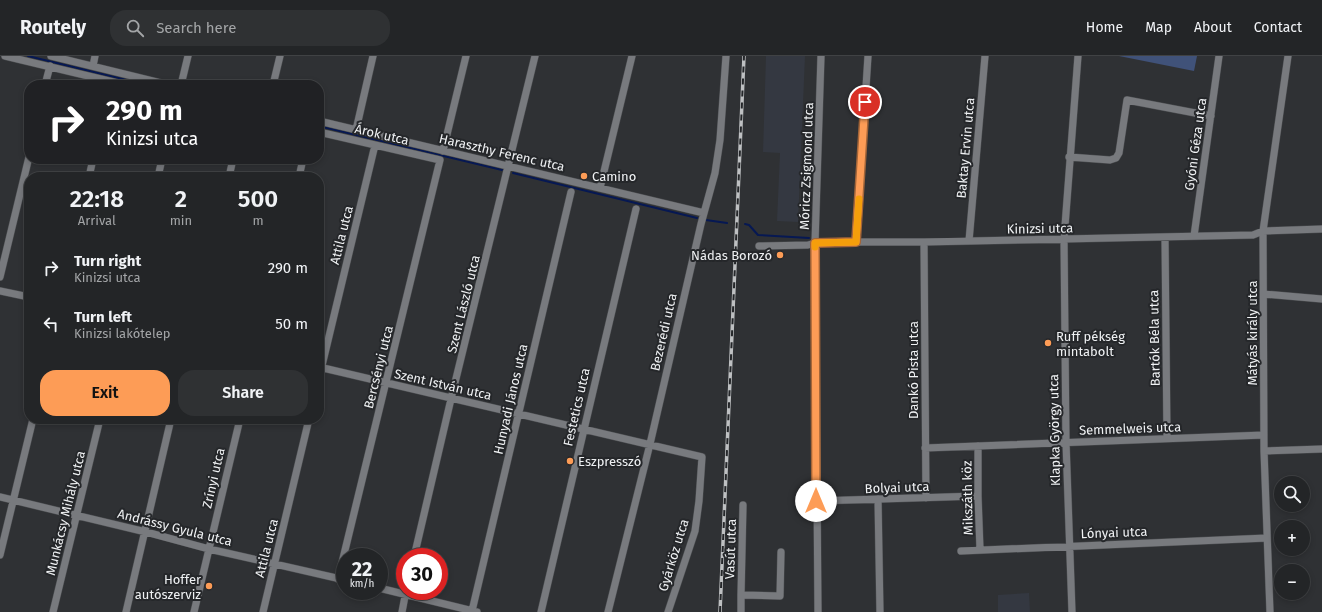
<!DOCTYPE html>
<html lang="en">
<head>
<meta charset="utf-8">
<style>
	body { margin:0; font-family:"Fira Sans",sans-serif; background:#2f3133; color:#f1f3f6; height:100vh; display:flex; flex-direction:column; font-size:15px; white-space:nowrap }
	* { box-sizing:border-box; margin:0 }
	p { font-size:13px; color:#a3a5a7 }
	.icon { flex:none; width:22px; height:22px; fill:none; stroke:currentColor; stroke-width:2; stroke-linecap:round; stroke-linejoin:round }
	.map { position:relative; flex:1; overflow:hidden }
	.drawer { position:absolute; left:24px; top:116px; width:300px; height:252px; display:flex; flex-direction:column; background:#232527; border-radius:16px; box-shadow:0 2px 6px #0003,0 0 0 1px #404244 }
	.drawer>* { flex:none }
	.banner { position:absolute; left:24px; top:24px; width:300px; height:84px; border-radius:16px; box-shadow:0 2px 6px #0003,0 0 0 1px #404244; background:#202124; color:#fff; overflow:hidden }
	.fabs { position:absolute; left:1274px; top:420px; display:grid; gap:8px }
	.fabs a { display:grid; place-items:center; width:36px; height:36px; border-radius:50%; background:#232527; box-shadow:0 2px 6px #0003,0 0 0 1px #404244; font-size:20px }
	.speed { position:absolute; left:336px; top:492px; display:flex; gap:8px; font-size:20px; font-weight:700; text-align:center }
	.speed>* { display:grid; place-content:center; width:52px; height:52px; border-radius:50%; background:#232527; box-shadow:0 2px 6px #0003,0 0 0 1px #404244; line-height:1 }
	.speed small { font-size:10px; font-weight:400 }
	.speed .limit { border:6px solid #d22; background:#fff; color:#111 }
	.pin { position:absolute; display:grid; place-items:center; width:34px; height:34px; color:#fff; margin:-17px; border:2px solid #fff; border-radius:50%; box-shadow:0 1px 4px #0007 }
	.me { position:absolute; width:44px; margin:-22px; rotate:0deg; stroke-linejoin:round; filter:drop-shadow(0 0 3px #0008) }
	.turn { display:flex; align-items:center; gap:14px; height:84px; padding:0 16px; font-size:18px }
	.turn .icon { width:52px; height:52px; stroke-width:2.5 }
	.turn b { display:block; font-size:28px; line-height:34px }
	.eta { display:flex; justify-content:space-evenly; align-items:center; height:68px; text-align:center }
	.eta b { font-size:24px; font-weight:600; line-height:28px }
	.cta { display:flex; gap:8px; margin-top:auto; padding:8px 16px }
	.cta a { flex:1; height:46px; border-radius:16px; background:#fd9c56; color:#111; font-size:16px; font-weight:600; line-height:46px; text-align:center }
	.cta a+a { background:#2f3133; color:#f1f3f6 }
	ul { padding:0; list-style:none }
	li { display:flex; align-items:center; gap:12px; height:56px; padding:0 16px }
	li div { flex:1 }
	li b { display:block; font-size:15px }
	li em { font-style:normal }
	header { display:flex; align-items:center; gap:24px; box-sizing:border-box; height:56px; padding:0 20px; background:#232527; border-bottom:1px solid #404244 }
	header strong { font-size:19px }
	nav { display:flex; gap:22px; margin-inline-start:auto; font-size:14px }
	.search { width:280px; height:36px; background:#2f3133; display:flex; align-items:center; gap:10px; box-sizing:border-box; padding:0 14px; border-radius:16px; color:#a3a5a7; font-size:15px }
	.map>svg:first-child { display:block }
	.built { fill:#343841 }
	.green { fill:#405279 }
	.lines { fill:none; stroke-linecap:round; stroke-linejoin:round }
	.stream { stroke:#061853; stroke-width:2 }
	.minor-casing { stroke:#4b4d50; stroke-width:8 }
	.minor { stroke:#787a7e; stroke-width:7 }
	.rail-casing { stroke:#bec0c2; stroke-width:3.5 }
	.rail { stroke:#25272a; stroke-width:2; stroke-dasharray:6; stroke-linecap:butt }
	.route-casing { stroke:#a46538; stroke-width:10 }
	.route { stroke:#fd9c56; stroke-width:7 }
	.slow { stroke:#f59e0b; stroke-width:7 }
	.poi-dot { fill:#fd9c56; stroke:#25272a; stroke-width:1.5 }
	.labels { text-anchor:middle; stroke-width:4; stroke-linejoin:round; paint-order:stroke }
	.street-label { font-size:13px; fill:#eff1f3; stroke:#25272a }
	.poi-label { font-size:13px; fill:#eff1f3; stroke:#25272a; text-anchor:start }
</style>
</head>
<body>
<header>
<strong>Routely</strong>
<div class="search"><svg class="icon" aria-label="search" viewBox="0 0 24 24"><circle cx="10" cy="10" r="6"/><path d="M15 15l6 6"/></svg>Search here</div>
<nav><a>Home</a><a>Map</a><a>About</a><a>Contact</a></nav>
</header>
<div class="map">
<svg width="1322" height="556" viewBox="0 0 1322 556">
	<rect width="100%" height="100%" fill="#2f3134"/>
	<!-- built -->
	<path class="built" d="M 766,0 L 805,0 L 798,166 L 777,165 L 780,97 L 763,96 Z
		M 1029,537 L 1030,556 L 998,556 L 998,539 Z"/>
	<!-- green -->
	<path class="green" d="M 1119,0 L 1197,0 L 1194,15 Z"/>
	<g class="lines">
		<!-- stream -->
		<path class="stream" d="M 28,0 L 147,29
			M 319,70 L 502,114
			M 513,117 L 697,162
			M 706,164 L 727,167
			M 745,168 L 749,169 L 758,179 L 809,182"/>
		<!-- minor casing -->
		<g class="minor-casing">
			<path id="minor" d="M 5,0 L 126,29
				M 51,0 L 169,29
				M 93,10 L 95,0
				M 45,29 L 50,10
				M 181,29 L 188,0
				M 273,29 L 280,0
				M 319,65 L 704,157
				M 356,74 L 373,0
				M 319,76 L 440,104 L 338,523
				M 443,95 L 466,0
				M 1069,101 L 1110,104 L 1116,102 L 1119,97 L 1127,44 L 1211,60
				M 89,121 L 93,103
				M 158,121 L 162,103
				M 229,121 L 233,103
				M 299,121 L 303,103
				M 600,132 L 632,0
				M 1194,180 L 1219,0
				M 1165,181 L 1167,382
				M 969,185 L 985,0
				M 856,186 L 868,0
				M 924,186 L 926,442
				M 759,190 L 808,189 L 815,187 L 856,186 L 924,186 L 1253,179 L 1263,175 L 1322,173
				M 0,221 L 29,101
				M 0,235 L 29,241
				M 1264,238 L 1322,243
				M 319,311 L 702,401 L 699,445 L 695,475 L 668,556
				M 319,322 L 375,89
				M 978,390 L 978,440 L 980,493
				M 925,392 L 1264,379
				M 1264,395 L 1322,393
				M 0,441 L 146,476 L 209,493 L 345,524
				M 878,443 L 880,556
				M 816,445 L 978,440
				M 961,495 L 1267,482
				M 0,499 L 33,363
				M 414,501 L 451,343 L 535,0
				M 379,532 L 477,556
				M 741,539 L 780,540 L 781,496
				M 472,555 L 571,136
				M 53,556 L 100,363
				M 126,556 L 171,363
				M 194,556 L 240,363
				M 263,556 L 309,363
				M 402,556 L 406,535
				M 541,556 L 636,153
				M 608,556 L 650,388 L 701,168 L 715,117 L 720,84 L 726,0
				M 741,556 L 741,539 L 743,449
				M 818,556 L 815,187 L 821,0
				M 1072,556 L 1066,386 L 1064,183 L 1078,0
				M 1270,556 L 1264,395 L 1263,175 L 1288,0"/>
		</g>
		<!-- minor -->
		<use href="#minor" class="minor"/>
		<!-- rail casing -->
		<g class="rail-casing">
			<path id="rail" d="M 720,556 L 744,0"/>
		</g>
		<!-- rail -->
		<use href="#rail" class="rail"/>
	</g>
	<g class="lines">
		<!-- route casing -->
		<g class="route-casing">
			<path id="route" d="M 816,445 L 815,187 L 856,186 L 865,46"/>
		</g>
		<!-- route -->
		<use href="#route" class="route"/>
		<!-- slow -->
		<path class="slow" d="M 815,191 L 815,187 L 856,186 L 859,143"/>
	</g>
	<!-- markers -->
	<g class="poi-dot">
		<circle cx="584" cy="120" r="4"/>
		<circle cx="780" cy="199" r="4"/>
		<circle cx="1048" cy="287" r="4"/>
		<circle cx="570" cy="405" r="4"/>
		<circle cx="209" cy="530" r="4"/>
	</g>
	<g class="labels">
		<!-- street labels -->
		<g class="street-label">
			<text transform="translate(382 78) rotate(13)" y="5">Árok utca</text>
			<text transform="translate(1195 88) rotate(-82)" y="5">Gyóni Géza utca</text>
			<text transform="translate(965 92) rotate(-85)" y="5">Baktay Ervin utca</text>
			<text transform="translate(502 96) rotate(13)" y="5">Haraszthy Ferenc utca</text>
			<text transform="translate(806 110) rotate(-88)" y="5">Móricz Zsigmond utca</text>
			<text transform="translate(1040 172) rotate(-1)" y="5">Kinizsi utca</text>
			<text transform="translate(341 179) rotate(-76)" y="5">Attila utca</text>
			<text transform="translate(463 248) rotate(-76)" y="5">Szent László utca</text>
			<text transform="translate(663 276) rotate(-77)" y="5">Bezerédi utca</text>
			<text transform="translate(1252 277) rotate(-90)" y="5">Mátyás király utca</text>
			<text transform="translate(1154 282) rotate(-91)" y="5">Bartók Béla utca</text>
			<text transform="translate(378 311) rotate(-76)" y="5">Bercsényi utca</text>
			<text transform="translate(913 314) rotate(-90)" y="5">Dankó Pista utca</text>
			<text transform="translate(443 328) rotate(13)" y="5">Szent István utca</text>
			<text transform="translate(510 343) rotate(-77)" y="5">Hunyadi János utca</text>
			<text transform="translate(576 351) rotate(-77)" y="5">Festetics utca</text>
			<text transform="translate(1130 372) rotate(-2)" y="5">Semmelweis utca</text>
			<text transform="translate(1054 374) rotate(-91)" y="5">Klapka György utca</text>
			<text transform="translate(213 422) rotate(-77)" y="5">Zrínyi utca</text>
			<text transform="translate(897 431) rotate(-2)" y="5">Bolyai utca</text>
			<text transform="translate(967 442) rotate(-91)" y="5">Mikszáth köz</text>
			<text transform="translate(65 457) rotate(-76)" y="5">Munkácsy Mihály utca</text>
			<text transform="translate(175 471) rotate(14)" y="5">Andrássy Gyula utca</text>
			<text transform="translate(1114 476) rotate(-2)" y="5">Lónyai utca</text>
			<text transform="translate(266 492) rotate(-76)" y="5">Attila utca</text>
			<text transform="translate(730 493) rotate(-88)" y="5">Vasút utca</text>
			<text transform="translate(673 499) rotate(-73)" y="5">Gyárköz utca</text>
		</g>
		<!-- poi labels -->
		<g class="poi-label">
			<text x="592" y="125">Camino</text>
			<text x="772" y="204" text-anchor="end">Nádas Borozó</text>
			<text x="1056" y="285">Ruff pékség<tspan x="1056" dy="15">mintabolt</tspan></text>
			<text x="578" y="410">Eszpresszó</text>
			<text x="201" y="528" text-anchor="end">Hoffer<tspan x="201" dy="15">autószerviz</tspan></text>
		</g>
	</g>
</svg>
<div class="fabs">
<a><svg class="icon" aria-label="search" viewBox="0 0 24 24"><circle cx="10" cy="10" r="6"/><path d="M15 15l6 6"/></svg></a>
<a>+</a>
<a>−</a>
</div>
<div class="speed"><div>22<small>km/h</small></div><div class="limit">30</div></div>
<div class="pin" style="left:865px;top:46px;background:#d93025"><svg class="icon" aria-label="arrive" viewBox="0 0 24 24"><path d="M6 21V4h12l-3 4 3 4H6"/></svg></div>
<svg class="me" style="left:816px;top:445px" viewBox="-20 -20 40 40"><circle r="19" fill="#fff"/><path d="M0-13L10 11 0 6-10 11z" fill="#fd9c56"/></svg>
<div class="banner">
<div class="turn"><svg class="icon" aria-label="right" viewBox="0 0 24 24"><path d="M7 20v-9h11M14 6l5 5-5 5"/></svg><div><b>290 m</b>Kinizsi utca</div></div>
</div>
<section class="drawer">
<div class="eta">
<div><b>22:18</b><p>Arrival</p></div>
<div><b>2</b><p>min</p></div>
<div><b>500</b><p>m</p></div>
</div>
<ul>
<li><svg class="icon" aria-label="right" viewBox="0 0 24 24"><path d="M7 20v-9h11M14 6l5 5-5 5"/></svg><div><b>Turn right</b><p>Kinizsi utca</p></div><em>290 m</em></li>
<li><svg class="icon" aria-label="left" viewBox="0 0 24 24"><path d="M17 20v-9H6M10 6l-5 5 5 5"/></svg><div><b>Turn left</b><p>Kinizsi lakótelep</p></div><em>50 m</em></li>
</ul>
<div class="cta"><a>Exit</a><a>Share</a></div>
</section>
</div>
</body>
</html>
